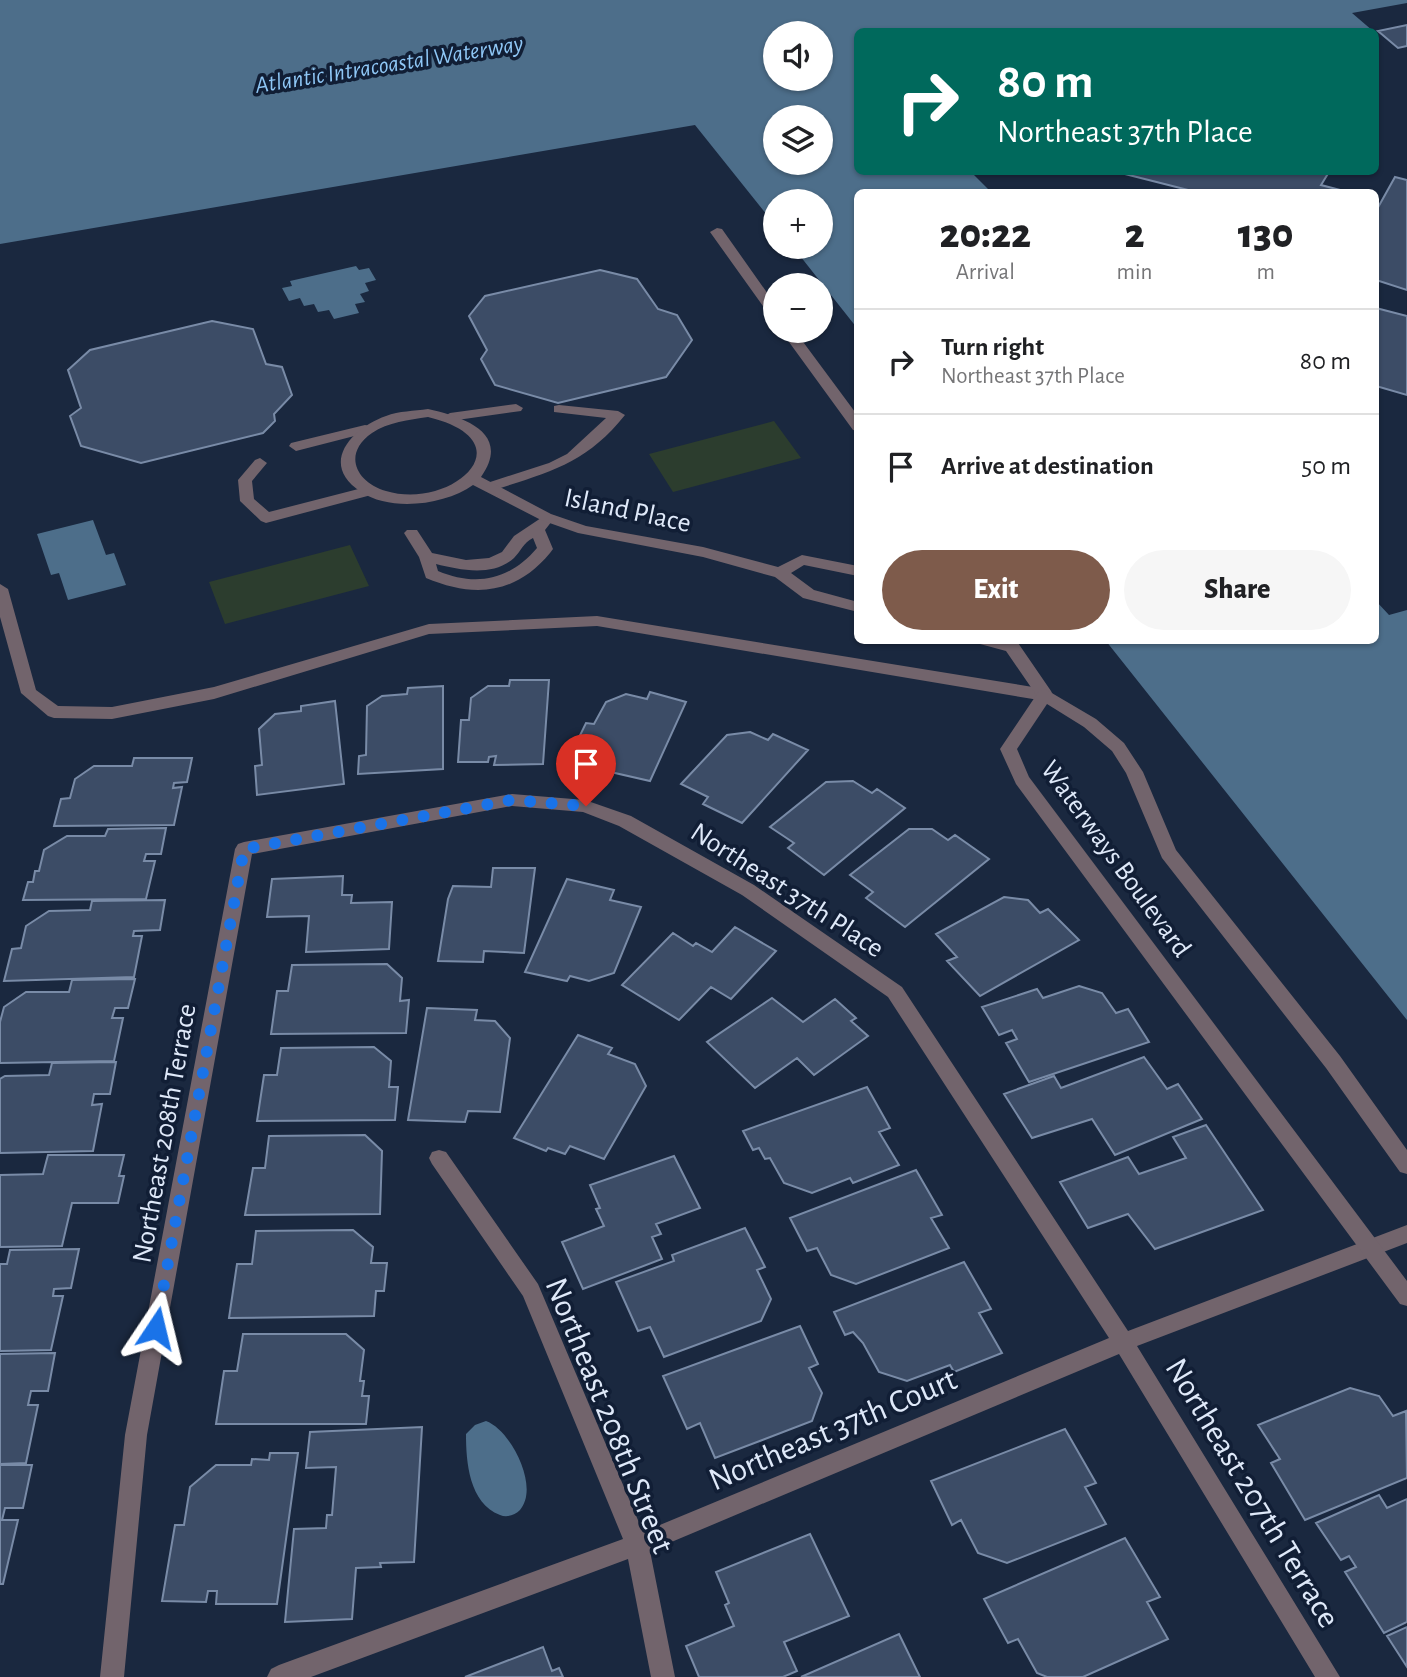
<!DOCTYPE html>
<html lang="en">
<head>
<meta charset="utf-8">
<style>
	body { margin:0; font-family:"Alegreya Sans",sans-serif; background:#f6f6f6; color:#202124; height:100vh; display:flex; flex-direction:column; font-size:26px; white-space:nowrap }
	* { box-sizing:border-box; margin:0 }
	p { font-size:23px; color:#757577 }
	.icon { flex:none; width:38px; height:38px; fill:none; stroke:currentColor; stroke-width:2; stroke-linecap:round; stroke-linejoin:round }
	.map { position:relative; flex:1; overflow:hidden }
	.details { position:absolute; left:854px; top:189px; width:525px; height:455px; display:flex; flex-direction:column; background:#fff; border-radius:10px; box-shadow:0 2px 5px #0004 }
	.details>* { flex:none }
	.hud { position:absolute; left:854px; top:28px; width:525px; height:147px; border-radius:10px; box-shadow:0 2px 5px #0004; background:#00695c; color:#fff; overflow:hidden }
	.buttons { position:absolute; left:763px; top:21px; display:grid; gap:14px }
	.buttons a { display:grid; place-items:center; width:70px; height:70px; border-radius:50%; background:#fff; box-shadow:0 2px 5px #0004; font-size:35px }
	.pin { position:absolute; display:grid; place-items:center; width:60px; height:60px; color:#fff; margin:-72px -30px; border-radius:50% 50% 50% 0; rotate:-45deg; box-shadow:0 0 7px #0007 }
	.pin .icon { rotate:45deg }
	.me { position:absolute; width:77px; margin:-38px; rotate:10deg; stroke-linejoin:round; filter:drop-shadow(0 0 5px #0008) }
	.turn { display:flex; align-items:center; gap:24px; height:147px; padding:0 28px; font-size:32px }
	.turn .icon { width:91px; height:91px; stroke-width:2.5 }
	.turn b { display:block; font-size:49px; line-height:60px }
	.eta { display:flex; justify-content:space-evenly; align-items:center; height:119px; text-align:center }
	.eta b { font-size:42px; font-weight:800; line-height:49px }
	.action { display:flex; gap:14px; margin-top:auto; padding:14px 28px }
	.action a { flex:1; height:80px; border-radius:42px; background:#7e5b4b; color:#fff; font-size:28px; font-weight:800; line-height:80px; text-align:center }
	.action a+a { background:#f6f6f6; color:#202124 }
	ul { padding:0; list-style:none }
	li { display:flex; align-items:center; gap:21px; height:105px; padding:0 28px; border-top:2px solid #e0e0e0 }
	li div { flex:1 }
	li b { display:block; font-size:26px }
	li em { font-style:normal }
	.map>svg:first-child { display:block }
	.green { fill:#2c3d2e }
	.water { fill:#4d6e8a; fill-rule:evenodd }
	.building { fill:#3c4c66; stroke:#798ba7; stroke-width:2 }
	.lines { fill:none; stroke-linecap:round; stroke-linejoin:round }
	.service { fill:#72646c; fill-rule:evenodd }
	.minor { fill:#72646c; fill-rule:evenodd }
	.tertiary { fill:#72646c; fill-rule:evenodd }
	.route { stroke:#1a73e8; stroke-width:12; stroke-dasharray:0 21.6 }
	.labels { text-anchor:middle; stroke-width:7; stroke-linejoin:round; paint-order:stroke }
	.far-water-label { font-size:24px; font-style:italic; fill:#8fc7f6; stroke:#111e35 }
	.street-label { font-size:28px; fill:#dfe9f9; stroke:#111e35 }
	.near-street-label { font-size:33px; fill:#dfe9f9; stroke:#111e35 }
</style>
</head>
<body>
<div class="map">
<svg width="1407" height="1677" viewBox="0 0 1407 1677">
	<rect width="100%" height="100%" fill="#1a283f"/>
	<!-- green -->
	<path class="green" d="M 774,421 L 801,458 L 673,492 L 649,454 Z
		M 350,545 L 369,586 L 225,624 L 209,582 Z"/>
	<!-- water -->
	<path class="water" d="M 0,0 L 1407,0 L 1407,3 L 1352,13 L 1373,31 L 858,32 L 858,172 L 971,172 L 991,192 L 858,192 L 857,328 L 793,247 L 821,247 L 821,201 L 775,201 L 775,225 L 695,125 L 0,244 ZM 821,33 L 821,79 L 775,79 L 775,33 ZM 821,117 L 821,163 L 775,163 L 775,117 Z
		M 356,266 L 359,270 L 369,268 L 376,280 L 365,283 L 369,291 L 360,294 L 365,302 L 355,304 L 359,313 L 334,319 L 329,310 L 318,312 L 314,304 L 304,306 L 300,298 L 289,301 L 282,288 L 292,286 L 290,281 Z
		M 93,520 L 106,555 L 114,553 L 126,585 L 68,600 L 59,573 L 51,575 L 37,534 Z
		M 1376,601 L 1389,615 L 1407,610 L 1407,1020 L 1106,641 L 1376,640 Z
		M 486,1421 C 511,1430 540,1487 520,1510 C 515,1515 507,1518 500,1515 C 469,1503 466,1462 466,1434 L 475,1425 Z"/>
	<!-- building -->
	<path class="building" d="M 1407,25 L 1407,46 L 1398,48 L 1378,31 Z
		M 1117,172 L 1329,172 L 1321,185 L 1344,191 L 1196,192 Z
		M 1395,177 L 1407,180 L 1407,290 L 1376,280 L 1376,211 Z
		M 600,270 L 637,279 L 658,309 L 677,315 L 692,340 L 666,377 L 558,403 L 495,385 L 481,359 L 487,350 L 469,316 L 485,296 Z
		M 1376,308 L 1407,316 L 1407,395 L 1376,386 Z
		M 212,321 L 253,329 L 266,364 L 282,367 L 292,395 L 274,414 L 275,421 L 263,433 L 141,463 L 81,446 L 70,416 L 81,408 L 68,370 L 90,350 Z
		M 510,680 L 549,680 L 543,764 L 494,765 L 496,756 L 489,757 L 488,762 L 458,762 L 461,720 L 469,720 L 471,698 L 488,686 L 509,686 Z
		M 443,686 L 443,769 L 358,774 L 359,756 L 366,755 L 367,706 L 382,696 L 407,694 L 408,688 Z
		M 650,692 L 686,702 L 650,781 L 567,762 L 586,723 L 594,724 L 606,702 L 626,694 L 647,699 Z
		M 335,701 L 344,784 L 257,795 L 255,766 L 262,765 L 259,729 L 275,714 L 301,711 L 301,706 Z
		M 750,732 L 768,740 L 773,734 L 808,750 L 742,823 L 703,804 L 708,797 L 681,784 L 727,735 Z
		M 134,758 L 192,758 L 187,782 L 174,783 L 173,788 L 182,787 L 174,825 L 54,826 L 61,799 L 70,798 L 75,779 L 94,766 L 132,766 Z
		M 853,781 L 872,793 L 877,789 L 905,808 L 824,875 L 788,848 L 794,843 L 770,827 L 826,782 Z
		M 166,828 L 161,854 L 146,854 L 144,861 L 155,861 L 146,899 L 23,900 L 28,882 L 33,882 L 35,871 L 39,871 L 44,850 L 67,836 L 105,836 L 108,829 Z
		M 909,829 L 932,829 L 948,840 L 955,835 L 989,859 L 905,927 L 866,898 L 873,892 L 850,875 Z
		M 493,868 L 535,868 L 524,953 L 484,951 L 483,962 L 438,961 L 448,899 L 453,886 L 491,887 Z
		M 343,876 L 342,895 L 352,895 L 351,903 L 392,902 L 389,949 L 306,952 L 309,916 L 267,917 L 272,879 Z
		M 567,879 L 614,890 L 610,900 L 641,907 L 614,973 L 589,981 L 570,976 L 567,981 L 525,972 Z
		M 1004,897 L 1028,900 L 1040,913 L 1048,909 L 1079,940 L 980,996 L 947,961 L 957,957 L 936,934 Z
		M 165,900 L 160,930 L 134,931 L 133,936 L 142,936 L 134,977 L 4,981 L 12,949 L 21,948 L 26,926 L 49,911 L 90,910 L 92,901 Z
		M 735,927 L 776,951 L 731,999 L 711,987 L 679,1020 L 622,985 L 673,933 L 693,946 L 696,943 L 712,952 Z
		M 387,964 L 402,978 L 400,1001 L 409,1000 L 406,1033 L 271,1034 L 277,991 L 288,991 L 292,965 Z
		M 135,979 L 128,1008 L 115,1008 L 112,1018 L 123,1018 L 114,1061 L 0,1063 L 0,1022 L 4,1007 L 26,992 L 69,992 L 72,980 Z
		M 1079,986 L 1102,993 L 1116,1013 L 1128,1009 L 1149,1042 L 1029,1082 L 1006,1043 L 1017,1039 L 1012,1030 L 999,1035 L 982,1007 L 1037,989 L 1043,998 Z
		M 772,998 L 803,1022 L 835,999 L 856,1018 L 851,1021 L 868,1036 L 814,1075 L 797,1058 L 755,1088 L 707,1042 Z
		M 427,1008 L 477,1010 L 475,1020 L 495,1021 L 510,1038 L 500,1112 L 468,1111 L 465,1122 L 408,1120 Z
		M 578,1035 L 612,1048 L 608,1054 L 635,1064 L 646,1086 L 604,1159 L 570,1146 L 565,1154 L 548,1148 L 546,1151 L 514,1138 Z
		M 374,1047 L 391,1061 L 389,1087 L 398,1087 L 395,1120 L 257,1121 L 264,1075 L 277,1075 L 281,1048 Z
		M 1144,1057 L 1167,1089 L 1178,1084 L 1202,1119 L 1115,1155 L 1092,1119 L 1032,1138 L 1004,1094 L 1054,1076 L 1061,1088 Z
		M 116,1062 L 110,1094 L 94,1094 L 92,1105 L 102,1104 L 93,1151 L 0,1153 L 0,1079 L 5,1076 L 49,1075 L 52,1063 Z
		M 867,1087 L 890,1128 L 879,1132 L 899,1165 L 853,1183 L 850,1178 L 812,1193 L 784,1183 L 770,1158 L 765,1159 L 759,1148 L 753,1150 L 743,1131 Z
		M 1206,1125 L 1263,1210 L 1155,1249 L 1128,1214 L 1088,1228 L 1060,1182 L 1128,1157 L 1139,1174 L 1186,1158 L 1173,1137 Z
		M 365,1135 L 382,1151 L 380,1214 L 245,1215 L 253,1168 L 265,1168 L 269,1136 Z
		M 48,1155 L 124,1155 L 119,1176 L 124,1176 L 118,1203 L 72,1203 L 62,1246 L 0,1247 L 0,1175 L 43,1174 Z
		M 674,1156 L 700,1208 L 656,1224 L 661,1234 L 652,1237 L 662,1259 L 583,1289 L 562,1242 L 604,1226 L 596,1209 L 600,1208 L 590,1185 Z
		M 916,1170 L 942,1215 L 931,1218 L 949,1248 L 856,1284 L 831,1275 L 817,1248 L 807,1251 L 790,1218 Z
		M 745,1228 L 765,1267 L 757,1270 L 771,1299 L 761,1321 L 664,1357 L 650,1327 L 638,1331 L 616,1282 L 674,1261 L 672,1255 Z
		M 353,1230 L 373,1247 L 371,1263 L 387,1263 L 384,1291 L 376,1291 L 374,1316 L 229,1318 L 237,1264 L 252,1264 L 256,1231 Z
		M 79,1249 L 71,1288 L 54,1289 L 53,1296 L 63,1296 L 51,1350 L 0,1351 L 0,1264 L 7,1264 L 10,1250 Z
		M 964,1262 L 991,1309 L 979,1313 L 1002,1353 L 954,1372 L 950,1365 L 907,1381 L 879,1372 L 863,1343 L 853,1332 L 845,1335 L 834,1312 Z
		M 800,1326 L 818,1364 L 809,1368 L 822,1393 L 812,1421 L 715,1458 L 700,1423 L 687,1429 L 663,1376 Z
		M 243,1334 L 346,1334 L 364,1350 L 360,1381 L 364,1381 L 362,1396 L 369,1396 L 366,1424 L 216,1424 L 224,1371 L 237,1371 Z
		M 55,1353 L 48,1391 L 31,1391 L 28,1405 L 38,1405 L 26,1463 L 0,1464 L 0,1354 Z
		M 1350,1388 L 1379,1396 L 1393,1416 L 1406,1411 L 1407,1478 L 1305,1520 L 1271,1463 L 1280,1459 L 1258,1425 Z
		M 422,1427 L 414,1562 L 380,1563 L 381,1567 L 356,1568 L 352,1619 L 285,1622 L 294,1529 L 326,1528 L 327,1515 L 332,1515 L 336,1467 L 306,1468 L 310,1432 Z
		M 1065,1429 L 1096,1483 L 1085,1487 L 1106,1524 L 1007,1563 L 978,1553 L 961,1520 L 952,1525 L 931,1481 Z
		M 270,1453 L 298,1453 L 277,1604 L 216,1604 L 217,1591 L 208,1591 L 206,1602 L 162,1601 L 175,1525 L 184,1525 L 190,1487 L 216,1465 L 251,1465 L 252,1459 L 269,1460 Z
		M 0,1465 L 32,1465 L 23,1508 L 5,1508 L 2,1520 L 18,1520 L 3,1584 L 0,1584 Z
		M 1379,1495 L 1387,1508 L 1407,1499 L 1407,1622 L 1384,1633 L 1345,1572 L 1356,1567 L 1349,1556 L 1341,1560 L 1316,1523 Z
		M 810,1534 L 849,1616 L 784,1642 L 797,1671 L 783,1677 L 699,1677 L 686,1646 L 734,1626 L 725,1605 L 729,1603 L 716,1572 Z
		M 1125,1538 L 1160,1597 L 1147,1602 L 1168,1639 L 1083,1677 L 1047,1677 L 1037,1673 L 1018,1639 L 1008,1643 L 984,1599 Z
		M 1407,1627 L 1407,1667 L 1387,1636 Z
		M 899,1634 L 920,1677 L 801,1677 Z
		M 543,1647 L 552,1671 L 559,1668 L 563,1677 L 465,1677 Z"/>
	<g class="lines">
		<!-- service -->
		<path class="service" d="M 516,404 L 523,408 L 521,411 L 450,421 L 443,417 L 450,413 Z
			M 559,405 L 618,411 L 625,415 C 587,463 550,472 494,490 L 484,490 L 482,487 L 484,484 L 549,463 L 567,454 L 606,418 L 554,412 L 554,406 Z
			M 365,425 L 370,426 L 372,429 L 370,432 L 296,451 L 289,446 L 291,443 Z
			M 260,458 L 267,463 L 252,481 L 254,499 L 269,512 L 370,486 L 377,491 L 375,494 L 266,523 L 261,521 L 240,501 L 238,480 L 255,460 Z
			M 544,516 L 552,521 L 545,530 L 553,549 L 550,553 C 515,595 474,598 426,578 L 419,557 L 404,533 L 407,530 L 417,530 L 432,553 L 466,560 L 489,558 L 502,552 L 514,536 ZM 533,538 L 537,548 C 510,580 476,587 438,571 L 436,564 C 460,570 493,577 514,558 C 521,551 523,543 533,538 Z
			M 0,584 L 8,589 L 36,690 L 58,706 L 112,707 L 214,687 L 429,624 L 597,616 L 1045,689 L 1053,695 L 1045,701 L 597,626 L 429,634 L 214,699 L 112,719 L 54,718 L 48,716 L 21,693 L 0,617 Z"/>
		<!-- minor -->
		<path class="minor" d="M 717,228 L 722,229 L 775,304 L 775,317 L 770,316 L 710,232 Z
			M 781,331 L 795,331 L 858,416 L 858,431 L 853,430 Z
			M 428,409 C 464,417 512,433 481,477 L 551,514 L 586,526 L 703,547 L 778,567 L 802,555 L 858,566 L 858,576 L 804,565 L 791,573 L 814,590 L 858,602 L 858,612 L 803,598 L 775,577 L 703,557 L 578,533 L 541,520 L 473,485 C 445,505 391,512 361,492 C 318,464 352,428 386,416 C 399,411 414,411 428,409 ZM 428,417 C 530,442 450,511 386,491 C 356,482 342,454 372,433 C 388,422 409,420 428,417 Z
			M 978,640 L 1016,640 L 1051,691 L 1053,695 L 1051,699 L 1039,699 L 1006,651 L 980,644 Z
			M 512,794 L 585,800 L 631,816 L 754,885 L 902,987 L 1128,1331 L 1407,1225 L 1407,1243 L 1137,1346 L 1340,1677 L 1315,1677 L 1119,1354 L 650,1551 L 675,1677 L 651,1677 L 628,1559 L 311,1677 L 267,1677 L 271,1669 L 279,1665 L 623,1539 L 523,1296 L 432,1164 L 429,1158 L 432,1152 L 439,1150 L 446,1152 L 538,1284 L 643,1532 L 1109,1338 L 888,997 L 742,895 L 619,826 L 583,812 L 512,806 L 252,854 L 147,1435 L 124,1677 L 100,1677 L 125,1435 L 235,849 L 238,844 L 244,842 Z"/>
		<!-- tertiary -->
		<path class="tertiary" d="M 1045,689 L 1096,719 L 1124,743 L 1143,772 L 1176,850 L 1340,1056 L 1407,1150 L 1407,1174 L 1400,1172 L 1326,1068 L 1162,858 L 1126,773 L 1112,751 L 1084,727 L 1047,704 L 1017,749 L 1029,777 L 1407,1281 L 1407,1306 L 1400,1304 L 1016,784 L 1000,749 L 1039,691 Z"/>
	</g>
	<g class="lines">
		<!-- route -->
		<path class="route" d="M 156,1328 L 244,849 L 512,800 L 586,806"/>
	</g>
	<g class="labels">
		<!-- far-water labels -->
		<g class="far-water-label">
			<text transform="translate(389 64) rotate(-9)" y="8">Atlantic Intracoastal Waterway</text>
		</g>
		<!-- street labels -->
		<g class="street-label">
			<text transform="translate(628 509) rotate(12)" y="10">Island Place</text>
			<text transform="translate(1117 858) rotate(54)" y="10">Waterways Boulevard</text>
			<text transform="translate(788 889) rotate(33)" y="10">Northeast 37th Place</text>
			<text transform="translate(163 1133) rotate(-80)" y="10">Northeast 208th Terrace</text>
		</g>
		<!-- near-street labels -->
		<g class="near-street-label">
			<text transform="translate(611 1415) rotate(68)" y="12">Northeast 208th Street</text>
			<text transform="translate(832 1428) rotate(-23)" y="12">Northeast 37th Court</text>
			<text transform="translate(1254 1492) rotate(59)" y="12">Northeast 207th Terrace</text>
		</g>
	</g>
</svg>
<div class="buttons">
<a><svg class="icon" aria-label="sound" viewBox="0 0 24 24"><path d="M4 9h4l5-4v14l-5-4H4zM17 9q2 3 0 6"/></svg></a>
<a><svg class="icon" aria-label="layers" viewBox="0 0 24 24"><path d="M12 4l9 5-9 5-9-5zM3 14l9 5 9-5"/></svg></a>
<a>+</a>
<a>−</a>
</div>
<div class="pin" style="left:586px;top:806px;background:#d93025"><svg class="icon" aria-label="arrive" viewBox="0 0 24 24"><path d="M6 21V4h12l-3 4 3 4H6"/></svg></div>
<svg class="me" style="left:156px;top:1328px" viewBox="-20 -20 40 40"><path d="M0-17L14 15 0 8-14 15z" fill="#1a73e8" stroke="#fff" stroke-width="4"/></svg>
<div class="hud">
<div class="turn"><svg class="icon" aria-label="right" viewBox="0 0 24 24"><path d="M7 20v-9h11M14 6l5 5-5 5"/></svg><div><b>80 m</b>Northeast 37th Place</div></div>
</div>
<section class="details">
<div class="eta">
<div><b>20:22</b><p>Arrival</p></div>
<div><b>2</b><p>min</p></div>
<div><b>130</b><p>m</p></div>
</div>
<ul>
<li><svg class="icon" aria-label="right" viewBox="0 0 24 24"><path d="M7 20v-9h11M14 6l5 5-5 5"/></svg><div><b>Turn right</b><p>Northeast 37th Place</p></div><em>80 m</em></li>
<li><svg class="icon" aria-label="arrive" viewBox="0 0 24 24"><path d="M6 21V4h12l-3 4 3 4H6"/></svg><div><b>Arrive at destination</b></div><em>50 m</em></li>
</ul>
<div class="action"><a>Exit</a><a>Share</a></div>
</section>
</div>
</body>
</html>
